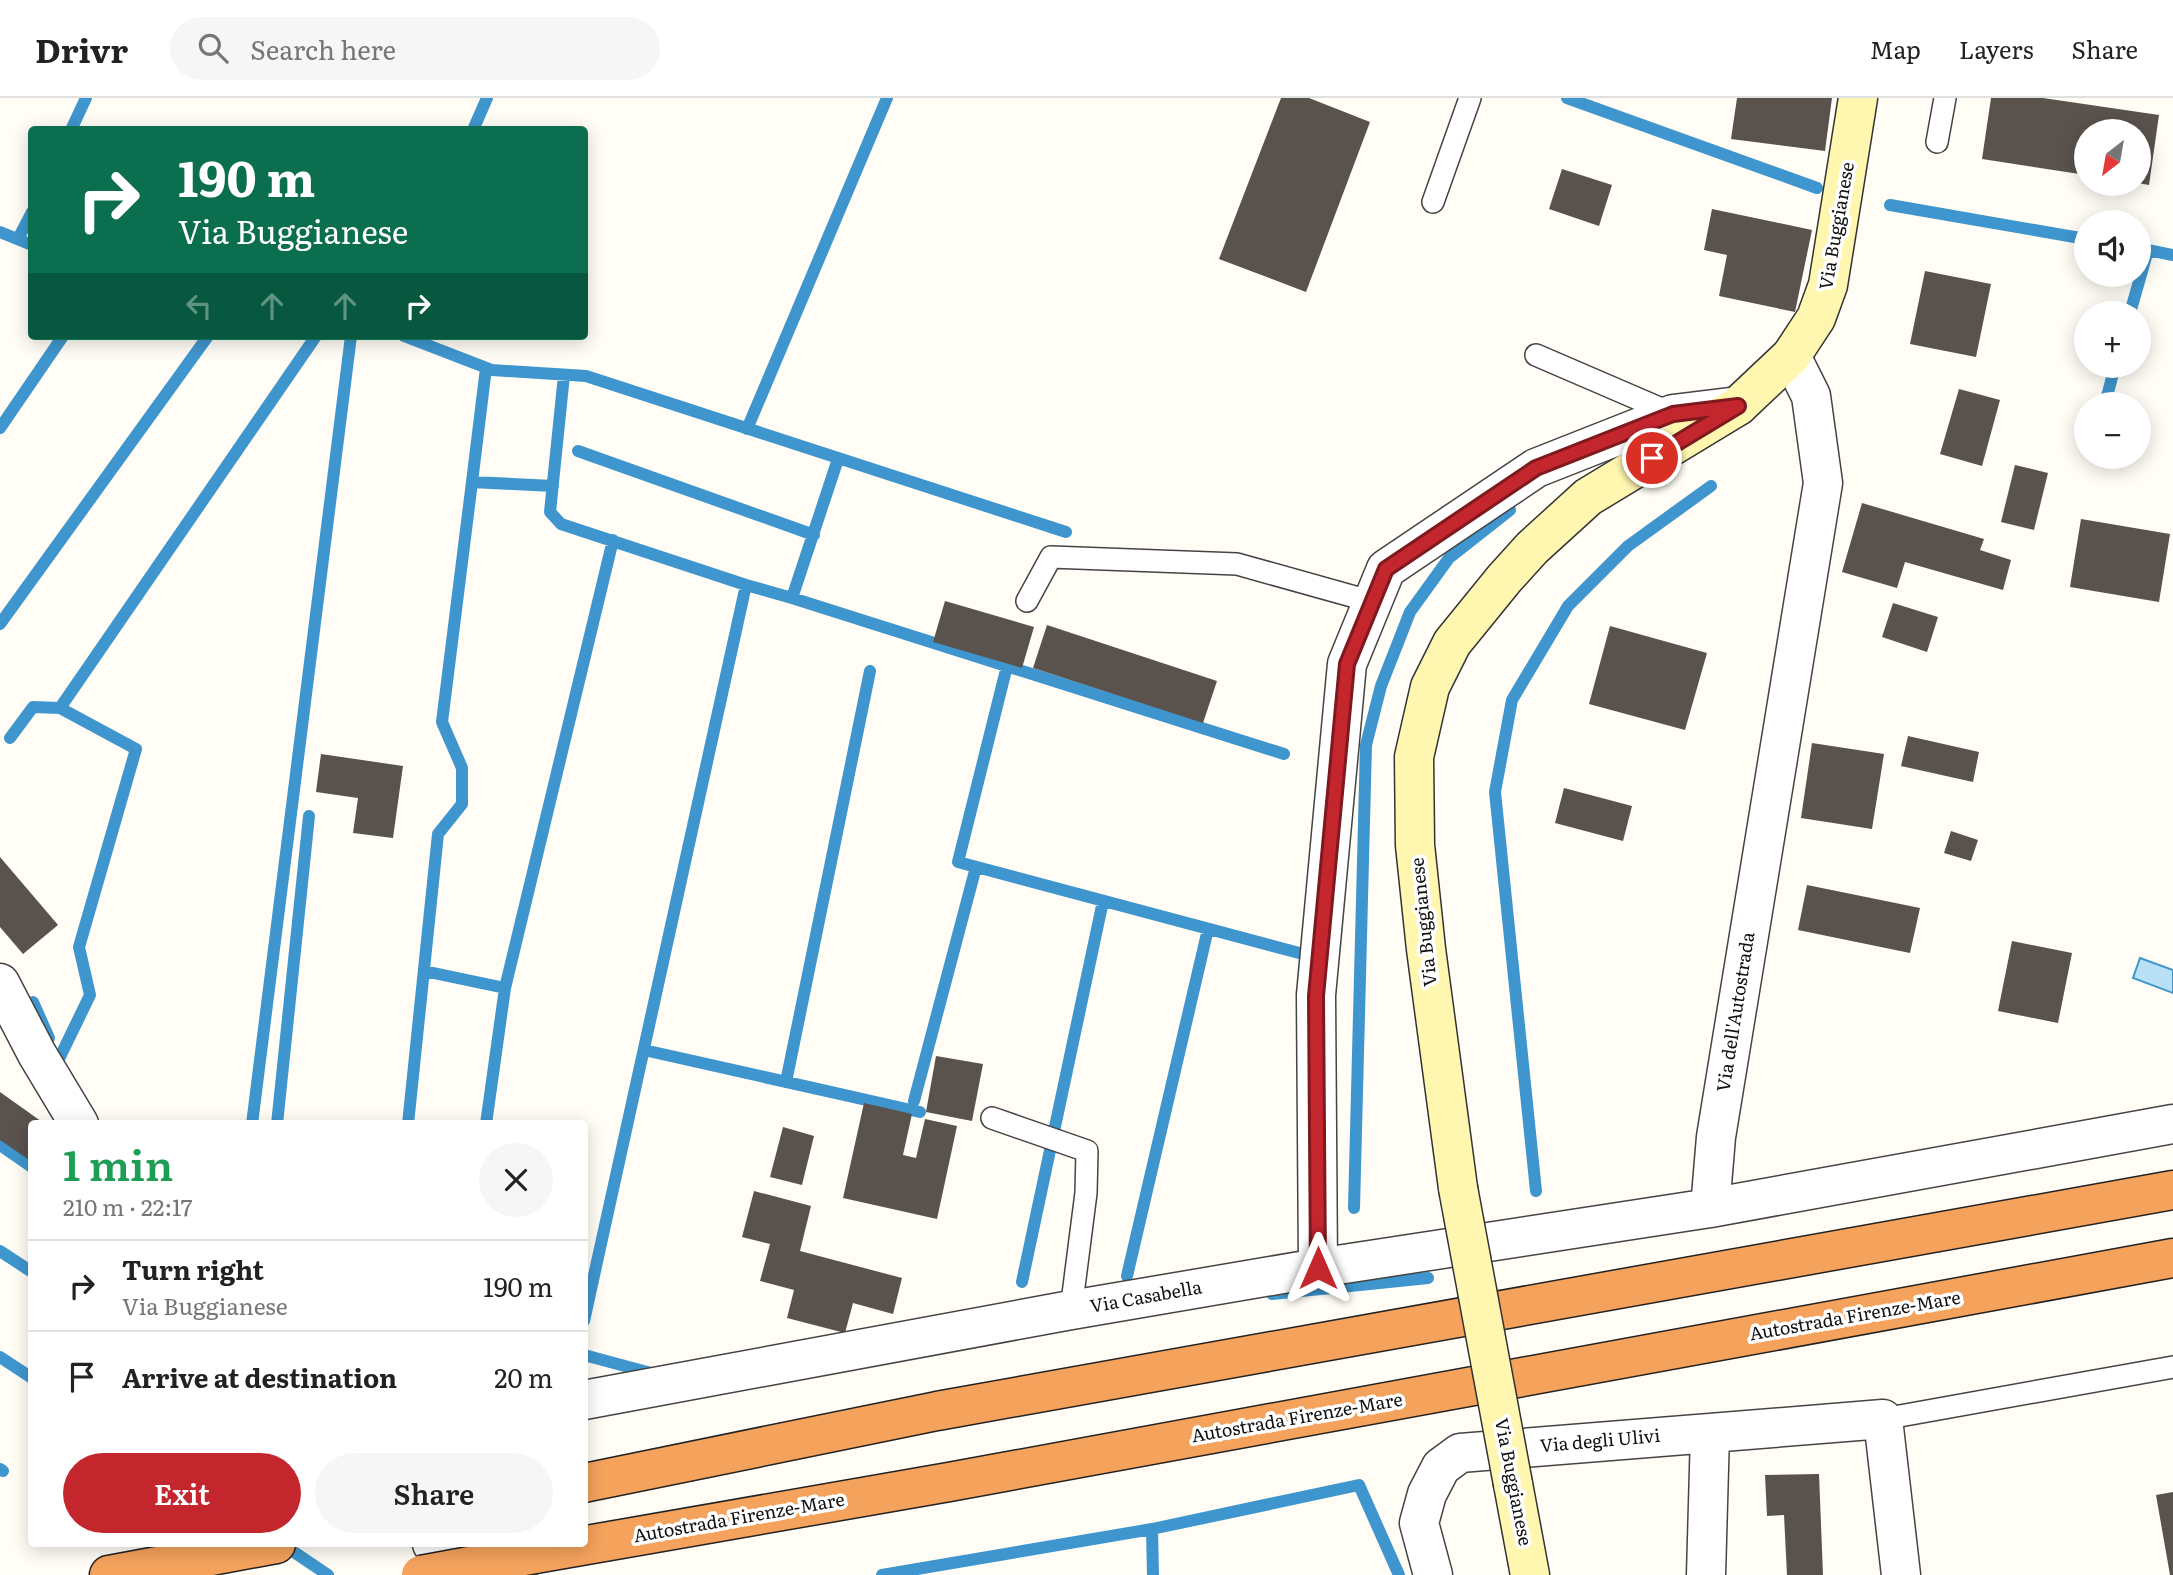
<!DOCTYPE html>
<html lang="en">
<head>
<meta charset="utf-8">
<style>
	body { margin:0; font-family:Literata,serif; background:#f6f6f6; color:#222; height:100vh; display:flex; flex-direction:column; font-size:26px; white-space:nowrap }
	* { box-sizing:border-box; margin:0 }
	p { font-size:23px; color:#767676 }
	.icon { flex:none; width:38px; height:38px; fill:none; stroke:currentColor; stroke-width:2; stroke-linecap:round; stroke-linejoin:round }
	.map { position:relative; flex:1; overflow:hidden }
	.details { position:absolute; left:28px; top:1022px; width:560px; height:427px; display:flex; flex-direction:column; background:#fff; border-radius:7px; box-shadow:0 4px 18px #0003 }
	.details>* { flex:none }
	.guide { position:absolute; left:28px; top:28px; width:560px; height:214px; border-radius:7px; box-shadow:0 4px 18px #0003; background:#0b6e4f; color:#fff; overflow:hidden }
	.needle { width:46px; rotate:211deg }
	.tools { position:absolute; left:2074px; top:21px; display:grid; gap:14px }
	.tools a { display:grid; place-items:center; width:77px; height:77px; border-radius:50%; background:#fff; box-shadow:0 4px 18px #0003; font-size:35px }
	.pin { position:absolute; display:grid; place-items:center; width:60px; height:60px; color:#fff; margin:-30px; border:4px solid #fff; border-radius:50%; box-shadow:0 2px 7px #0007 }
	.me { position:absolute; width:77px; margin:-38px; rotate:0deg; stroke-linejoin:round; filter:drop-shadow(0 0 5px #0008) }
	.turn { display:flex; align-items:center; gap:24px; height:147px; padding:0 35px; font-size:32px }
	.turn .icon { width:91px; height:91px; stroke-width:2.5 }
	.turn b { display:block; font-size:49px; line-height:60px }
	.lanes { display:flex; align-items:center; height:66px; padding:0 35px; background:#0003; justify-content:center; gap:35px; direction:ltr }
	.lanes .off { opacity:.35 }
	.round { display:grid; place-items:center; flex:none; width:74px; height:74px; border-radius:37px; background:#f6f6f6 }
	.summary { display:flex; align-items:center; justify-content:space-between; height:119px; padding:0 35px }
	h1 { font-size:42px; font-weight:600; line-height:52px; color:#1e9e55 }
	.cta { display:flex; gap:14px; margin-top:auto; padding:14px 35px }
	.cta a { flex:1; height:80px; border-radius:42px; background:#c4262e; color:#fff; font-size:28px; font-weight:600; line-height:80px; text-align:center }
	.cta a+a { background:#f6f6f6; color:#222 }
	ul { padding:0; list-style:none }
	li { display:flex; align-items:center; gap:21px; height:91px; padding:0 35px; border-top:2px solid #e0e0e0 }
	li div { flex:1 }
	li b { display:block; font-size:26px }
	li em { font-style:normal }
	header { display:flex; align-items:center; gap:42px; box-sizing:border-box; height:98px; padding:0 35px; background:#fff; border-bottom:2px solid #e0e0e0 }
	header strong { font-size:33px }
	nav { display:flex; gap:38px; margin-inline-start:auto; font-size:24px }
	.search { width:490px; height:63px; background:#f6f6f6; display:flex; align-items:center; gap:18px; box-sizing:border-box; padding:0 24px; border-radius:38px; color:#767676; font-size:26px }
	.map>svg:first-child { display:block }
	.water { fill:#b9e0f7; stroke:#3f96cf; stroke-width:2 }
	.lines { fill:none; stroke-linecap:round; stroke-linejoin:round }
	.stream { stroke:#3f96cf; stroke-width:12 }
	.building { fill:#5a524d }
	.lane-casing { stroke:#444; stroke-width:24 }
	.street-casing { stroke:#444; stroke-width:41 }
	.secondary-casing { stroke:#333; stroke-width:41 }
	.highway-casing { stroke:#222; stroke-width:41 }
	.lane { stroke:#fff; stroke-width:21 }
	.street { stroke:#fff; stroke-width:38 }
	.secondary { stroke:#fff6b0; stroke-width:38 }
	.highway { stroke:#f5a25d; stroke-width:38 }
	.secondary-bridge-casing { stroke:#333; stroke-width:41; stroke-linecap:butt }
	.highway-bridge-casing { stroke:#222; stroke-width:41; stroke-linecap:butt }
	.secondary-bridge { stroke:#fff6b0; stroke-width:38 }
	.highway-bridge { stroke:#f5a25d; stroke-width:38 }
	.route-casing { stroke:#7f191e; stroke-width:18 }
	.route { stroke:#c4262e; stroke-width:12 }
	.labels { text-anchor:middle; stroke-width:7; stroke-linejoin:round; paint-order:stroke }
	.street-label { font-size:18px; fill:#111; stroke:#fff }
</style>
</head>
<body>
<header>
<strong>Drivr</strong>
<div class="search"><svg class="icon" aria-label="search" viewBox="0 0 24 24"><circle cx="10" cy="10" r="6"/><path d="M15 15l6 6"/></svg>Search here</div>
<nav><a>Map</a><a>Layers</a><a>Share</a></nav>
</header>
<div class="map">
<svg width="2173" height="1477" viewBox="0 0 2173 1477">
	<rect width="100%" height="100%" fill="#fffdf5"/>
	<!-- water -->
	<path class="water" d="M 2140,860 L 2173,872 L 2173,895 L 2133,880 Z"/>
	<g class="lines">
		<!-- stream -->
		<path class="stream" d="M 1567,0 L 1817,90
			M 71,32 L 86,0
			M 473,32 L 487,0
			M 1890,107 L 2086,141
			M 0,134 L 32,147
			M 18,141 L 32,114
			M 2138,150 L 2173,157
			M 2130,215 L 2148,152
			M 404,238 L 492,272 L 586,278 L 1066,434
			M 486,270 L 472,384 L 553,388
			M 564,277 L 550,414 L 561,426 L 746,487 L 792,500 L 1284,656
			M 2105,306 L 2115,268
			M 0,330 L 63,238
			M 747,331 L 887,0
			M 578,353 L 814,437
			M 792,500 L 838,361
			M 0,526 L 208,238
			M 1007,568 L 958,764 L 1303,856
			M 60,610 L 316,238
			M 10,640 L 33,609 L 60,610 L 136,651 L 79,849 L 90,897 L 59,961
			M 424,873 L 505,890
			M 33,904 L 49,940
			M 644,952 L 920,1014
			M 786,984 L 870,573
			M 914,1003 L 976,769
			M 252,1026 L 351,238
			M 277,1026 L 309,718
			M 408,1026 L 438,736 L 462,706 L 462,670 L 442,624 L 472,384
			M 486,1026 L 505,890 L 613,442
			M 0,1047 L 32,1069
			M 1536,1093 L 1495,694 L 1512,602 L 1568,508 L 1628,448 L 1711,388
			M 1354,1110 L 1366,647 L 1381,588 L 1410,514 L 1449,460 L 1510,412
			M 0,1153 L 32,1174
			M 1127,1178 L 1208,831
			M 1022,1184 L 1103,803
			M 1272,1196 L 1428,1180
			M 584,1223 L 746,487
			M 584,1257 L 651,1275
			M 0,1259 L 32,1280
			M 0,1371 L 3,1373
			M 1152,1431 L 1153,1477
			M 282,1446 L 328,1477
			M 882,1477 L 1152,1431 L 1359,1387 L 1399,1477"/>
	</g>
	<!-- building -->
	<path class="building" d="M 1281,0 L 1309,0 L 1370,24 L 1306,194 L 1219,161 Z
		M 1737,0 L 1832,0 L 1825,53 L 1731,41 Z
		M 1991,0 L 2043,0 L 2159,17 L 2149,87 L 2138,85 L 2138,33 L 2086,33 L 2086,77 L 1982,61 Z
		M 1562,71 L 1612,87 L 1599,128 L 1549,111 Z
		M 1712,111 L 1812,132 L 1795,214 L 1719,198 L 1727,157 L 1704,152 Z
		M 1925,173 L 1991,186 L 1976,259 L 1910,246 Z
		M 1959,291 L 2000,302 L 1982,368 L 1940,356 Z
		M 2015,367 L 2048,375 L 2034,432 L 2001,424 Z
		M 1862,405 L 1984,441 L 1980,452 L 2011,462 L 2003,492 L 1905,464 L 1897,490 L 1842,474 Z
		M 2081,421 L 2170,436 L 2159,504 L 2070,489 Z
		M 945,503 L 1034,529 L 1022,570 L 933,544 Z
		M 1893,505 L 1938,519 L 1927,554 L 1882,539 Z
		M 1047,527 L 1217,583 L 1203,625 L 1033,570 Z
		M 1610,528 L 1707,555 L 1685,632 L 1589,606 Z
		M 1908,638 L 1979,654 L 1973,684 L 1901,668 Z
		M 1812,645 L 1884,656 L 1872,731 L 1801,720 Z
		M 321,656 L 403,668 L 393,740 L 353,735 L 358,700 L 316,694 Z
		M 1564,690 L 1632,708 L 1623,743 L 1555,725 Z
		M 1951,733 L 1978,742 L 1971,763 L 1944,755 Z
		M 0,759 L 58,827 L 23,856 L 0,829 Z
		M 1807,787 L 1920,810 L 1910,855 L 1798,832 Z
		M 2012,843 L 2072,855 L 2058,925 L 1998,913 Z
		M 936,958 L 983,966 L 972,1023 L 926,1014 Z
		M 0,994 L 45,1026 L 32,1026 L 32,1064 L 0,1042 Z
		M 864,1005 L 912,1016 L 903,1057 L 916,1060 L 925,1021 L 957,1028 L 937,1121 L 843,1100 Z
		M 783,1029 L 814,1038 L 802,1087 L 770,1079 Z
		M 754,1093 L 811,1108 L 800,1153 L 902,1180 L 893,1216 L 853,1205 L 845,1235 L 787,1220 L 794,1192 L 760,1183 L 770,1146 L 742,1139 Z
		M 1819,1376 L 1823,1477 L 1787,1477 L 1784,1417 L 1767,1418 L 1765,1377 Z
		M 2173,1394 L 2173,1477 L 2170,1477 L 2156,1397 Z"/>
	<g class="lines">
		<!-- lane casing -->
		<g class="lane-casing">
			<path id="lane" d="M 1937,44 L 1945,0
				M 1433,104 L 1470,0
				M 1536,257 L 1673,316
				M 1027,503 L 1051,459 L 1237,466 L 1373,504
				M 992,1020 L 1087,1053 L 1086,1095 L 1071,1212
				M 1883,1321 L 2173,1269"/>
		</g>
		<!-- street casing -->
		<g class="street-casing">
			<path id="street" d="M 1791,258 L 1811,298 L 1823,385 L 1716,1039 L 1710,1110 L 2173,1026
				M 0,885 L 37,956 L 79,1026
				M 1318,1170 L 1316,897 L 1347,566 L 1386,471 L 1536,370 L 1673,316 L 1738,308
				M 584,1302 L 1071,1212 L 1318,1170 L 1710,1110
				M 432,1446 L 473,1477
				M 1433,1477 L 1419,1425 L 1427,1396 L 1441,1369 L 1460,1355 L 1710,1335
				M 1706,1477 L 1710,1335 L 1883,1321 L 1901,1477"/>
		</g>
		<!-- secondary casing -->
		<g class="secondary-casing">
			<path id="secondary" d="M 1458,1090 L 1426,851 L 1415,747 L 1414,659 L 1430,589 L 1452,545 L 1504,481 L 1532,450 L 1588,399 L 1738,308 L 1791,258 L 1816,220 L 1828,187 L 1858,0
				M 1513,1386 L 1530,1477"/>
		</g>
		<!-- highway casing -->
		<g class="highway-casing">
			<path id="highway" d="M 584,1385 L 937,1313 L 2173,1092
				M 535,1456 L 949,1384 L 2173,1160
				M 109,1477 L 276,1446"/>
		</g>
		<!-- lane -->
		<use href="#lane" class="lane"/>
		<!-- street -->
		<use href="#street" class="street"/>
		<!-- secondary -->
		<use href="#secondary" class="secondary"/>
		<!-- highway -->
		<use href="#highway" class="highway"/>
		<!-- secondary-bridge casing -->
		<g class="secondary-bridge-casing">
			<path id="secondary-bridge" d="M 1458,1090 L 1513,1386"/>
		</g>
		<!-- highway-bridge casing -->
		<g class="highway-bridge-casing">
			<path id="highway-bridge" d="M 421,1477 L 535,1456"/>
		</g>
		<!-- secondary-bridge -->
		<use href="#secondary-bridge" class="secondary-bridge"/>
		<!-- highway-bridge -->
		<use href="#highway-bridge" class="highway-bridge"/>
	</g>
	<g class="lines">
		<!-- route casing -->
		<g class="route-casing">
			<path id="route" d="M 1318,1170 L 1316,898 L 1347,566 L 1386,471 L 1536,370 L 1673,316 L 1738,308 L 1652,360"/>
		</g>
		<!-- route -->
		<use href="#route" class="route"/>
	</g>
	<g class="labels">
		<!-- street labels -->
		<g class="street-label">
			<text transform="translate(1837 128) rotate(-80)" y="6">Via Buggianese</text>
			<text transform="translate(1424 824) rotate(-96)" y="6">Via Buggianese</text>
			<text transform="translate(1736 914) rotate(-81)" y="6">Via dell'Autostrada</text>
			<text transform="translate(1146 1199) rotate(-10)" y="6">Via Casabella</text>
			<text transform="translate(1855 1218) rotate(-10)" y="6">Autostrada Firenze-Mare</text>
			<text transform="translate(1297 1320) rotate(-10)" y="6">Autostrada Firenze-Mare</text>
			<text transform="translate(1600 1343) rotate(-5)" y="6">Via degli Ulivi</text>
			<text transform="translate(1513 1384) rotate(79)" y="6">Via Buggianese</text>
			<text transform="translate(739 1420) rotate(-10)" y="6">Autostrada Firenze-Mare</text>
		</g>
	</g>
</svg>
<div class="tools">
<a><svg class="needle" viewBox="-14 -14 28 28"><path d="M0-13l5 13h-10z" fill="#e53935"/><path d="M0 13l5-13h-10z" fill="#767676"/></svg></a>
<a><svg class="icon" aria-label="sound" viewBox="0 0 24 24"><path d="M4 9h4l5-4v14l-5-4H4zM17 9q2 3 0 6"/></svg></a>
<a>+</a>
<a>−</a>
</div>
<div class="pin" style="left:1652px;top:360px;background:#d93025"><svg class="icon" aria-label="arrive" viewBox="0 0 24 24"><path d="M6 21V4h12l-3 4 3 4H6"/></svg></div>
<svg class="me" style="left:1318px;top:1170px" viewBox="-20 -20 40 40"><path d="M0-17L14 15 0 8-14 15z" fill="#c4262e" stroke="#fff" stroke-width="4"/></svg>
<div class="guide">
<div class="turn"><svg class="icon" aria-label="right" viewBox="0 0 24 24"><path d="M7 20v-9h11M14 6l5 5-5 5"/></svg><div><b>190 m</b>Via Buggianese</div></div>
<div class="lanes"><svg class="icon off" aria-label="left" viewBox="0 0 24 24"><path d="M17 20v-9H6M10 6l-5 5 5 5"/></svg><svg class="icon off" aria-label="ahead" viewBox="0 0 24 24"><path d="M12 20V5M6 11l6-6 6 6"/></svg><svg class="icon off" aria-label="ahead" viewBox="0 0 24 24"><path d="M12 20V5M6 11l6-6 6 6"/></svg><svg class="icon" aria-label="right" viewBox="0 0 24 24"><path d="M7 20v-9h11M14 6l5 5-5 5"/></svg></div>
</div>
<section class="details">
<div class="summary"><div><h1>1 min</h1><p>210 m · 22:17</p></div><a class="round"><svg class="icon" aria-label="close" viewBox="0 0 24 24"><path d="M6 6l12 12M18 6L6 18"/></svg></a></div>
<ul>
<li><svg class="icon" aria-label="right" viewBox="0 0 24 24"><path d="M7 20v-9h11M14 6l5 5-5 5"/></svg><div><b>Turn right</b><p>Via Buggianese</p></div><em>190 m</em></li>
<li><svg class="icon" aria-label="arrive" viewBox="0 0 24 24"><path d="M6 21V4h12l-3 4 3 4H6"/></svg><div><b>Arrive at destination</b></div><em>20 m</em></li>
</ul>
<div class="cta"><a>Exit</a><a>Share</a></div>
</section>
</div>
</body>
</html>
